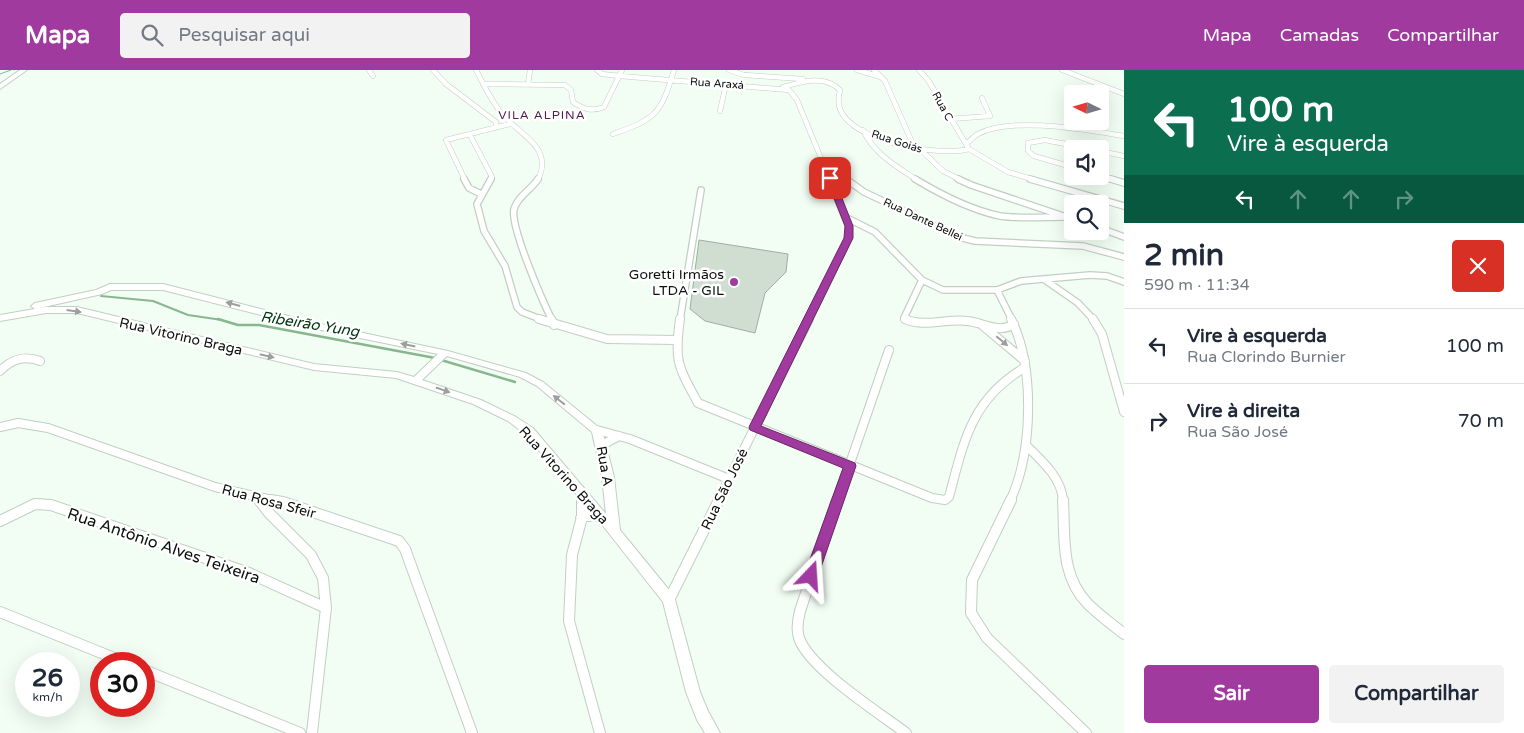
<!DOCTYPE html>
<html lang="pt">
<head>
<meta charset="utf-8">
<style>
	body { margin:0; font-family:"Varela Round",sans-serif; background:#f2f2f3; color:#1f2937; height:100vh; display:flex; flex-direction:column; font-size:19px; white-space:nowrap }
	* { box-sizing:border-box; margin:0 }
	p { font-size:16px; color:#747a83 }
	.icon { flex:none; width:28px; height:28px; fill:none; stroke:currentColor; stroke-width:2; stroke-linecap:round; stroke-linejoin:round }
	.map { position:relative; flex:1; overflow:hidden }
	.details { display:flex; flex-direction:column; background:#fff; width:400px }
	.details>* { flex:none }
	.hud { background:#0b6e4f; color:#fff; overflow:hidden }
	.needle { width:32px; rotate:275deg }
	.controls { position:absolute; left:1064px; top:15px; display:grid; gap:10px }
	.controls a { display:grid; place-items:center; width:45px; height:45px; border-radius:5px; background:#fff; box-shadow:0 5px 20px #0002; font-size:25px }
	.speed { position:absolute; left:15px; top:582px; display:flex; gap:10px; font-size:25px; font-weight:700; text-align:center }
	.speed>* { display:grid; place-content:center; width:65px; height:65px; border-radius:50%; background:#fff; box-shadow:0 5px 20px #0002; line-height:1 }
	.speed small { font-size:12px; font-weight:400 }
	.speed .limit { border:8px solid #d22; background:#fff; color:#111 }
	.pin { position:absolute; display:grid; place-items:center; width:42px; height:42px; color:#fff; margin:-21px; border-radius:10px; box-shadow:0 2px 8px #0006 }
	.me { position:absolute; width:55px; margin:-28px; rotate:20deg; stroke-linejoin:round; filter:drop-shadow(0 0 4px #0008) }
	.turn { display:flex; align-items:center; gap:18px; height:105px; padding:0 20px; font-size:22px }
	.turn .icon { width:65px; height:65px; stroke-width:2.5 }
	.turn b { display:block; font-size:35px; line-height:42px }
	.lanes { display:flex; align-items:center; height:48px; padding:0 20px; background:#0003; justify-content:center; gap:25px; direction:ltr }
	.lanes .off { opacity:.35 }
	.round { display:grid; place-items:center; flex:none; width:52px; height:52px; border-radius:5px; background:#f2f2f3 }
	.head { display:flex; align-items:center; justify-content:space-between; height:85px; padding:0 20px }
	h1 { font-size:30px; font-weight:700; line-height:38px }
	.button { display:flex; gap:10px; margin-top:auto; padding:10px 20px }
	.button a { flex:1; height:58px; border-radius:5px; background:#a03a9e; color:#fff; font-size:20px; font-weight:700; line-height:58px; text-align:center }
	.button a+a { background:#f2f2f3; color:#1f2937 }
	ul { padding:0; list-style:none }
	li { display:flex; align-items:center; gap:15px; height:75px; padding:0 20px; border-top:1px solid #e0e1e3 }
	li div { flex:1 }
	li b { display:block; font-size:19px }
	li em { font-style:normal }
	header { display:flex; align-items:center; gap:30px; box-sizing:border-box; height:70px; padding:0 25px; background:#a03a9e; color:#fff }
	header strong { font-size:24px }
	nav { display:flex; gap:28px; margin-inline-start:auto; font-size:18px }
	.search { width:350px; height:45px; background:#f2f2f3; display:flex; align-items:center; gap:12px; box-sizing:border-box; padding:0 18px; border-radius:5px; color:#747a83; font-size:19px }
	main { display:flex; flex:1; min-height:0 }
	.map>svg:first-child { display:block }
	.lines { fill:none; stroke-linecap:round; stroke-linejoin:round }
	.stream-far2 { stroke:#89b68f; stroke-width:1 }
	.stream-far1 { stroke:#89b68f; stroke-width:2 }
	.stream { stroke:#89b68f; stroke-width:2.5 }
	.building { fill:#cfded1; stroke:#a0aea1 }
	.street-far3-casing { stroke:#c1cfc2; stroke-width:5.5 }
	.street-far2-casing { stroke:#c1cfc2; stroke-width:8 }
	.street-far1-casing { stroke:#c1cfc2; stroke-width:10 }
	.street-casing { stroke:#c1cfc2; stroke-width:12 }
	.secondary-casing { stroke:#c1cfc2; stroke-width:2 }
	.street-far3 { stroke:#fff; stroke-width:4.5 }
	.street-far2 { stroke:#fff; stroke-width:5.5 }
	.street-far1 { stroke:#fff; stroke-width:8 }
	.street { stroke:#fff; stroke-width:10 }
	.secondary { fill:#fff; fill-rule:evenodd }
	.oneway { fill:#9d9f9e }
	.route { fill:#a03a9e; stroke:#682667 }
	.poi-dot { fill:#a03a9e; stroke:#fff; stroke-width:2 }
	.labels { text-anchor:middle; stroke-width:5; stroke-linejoin:round; paint-order:stroke }
	.far-street-label { font-size:11px; fill:#0b100c; stroke:#fff }
	.far-neighbourhood-label { font-size:12px; letter-spacing:1px; fill:#4e1d4d; stroke:#fff }
	.poi-label { font-size:14px; fill:#0b100c; stroke:#fff; text-anchor:end }
	.street-label { font-size:14px; fill:#0b100c; stroke:#fff }
	.water-label { font-size:15px; font-style:italic; fill:#003611; stroke:#fff }
	.near-street-label { font-size:16px; fill:#0b100c; stroke:#fff }
</style>
</head>
<body>
<header>
<strong>Mapa</strong>
<div class="search"><svg class="icon" aria-label="search" viewBox="0 0 24 24"><circle cx="10" cy="10" r="6"/><path d="M15 15l6 6"/></svg>Pesquisar aqui</div>
<nav><a>Mapa</a><a>Camadas</a><a>Compartilhar</a></nav>
</header>
<main>
<div class="map">
<svg width="1124" height="663" viewBox="0 0 1124 663">
	<rect width="100%" height="100%" fill="#f2fef4"/>
	<g class="lines">
		<!-- stream-far2 -->
		<path class="stream-far2" d="M 0,4 L 11,0"/>
		<!-- stream-far1 -->
		<path class="stream-far1" d="M 101,226 L 153,231 L 188,245 L 222,250"/>
		<!-- stream -->
		<path class="stream" d="M 218,249 L 238,255 L 259,255 L 435,288
			M 441,290 L 515,312"/>
	</g>
	<!-- building -->
	<path class="building" d="M 699,170 L 788,184 L 786,202 L 765,223 L 755,263 L 705,251 L 690,239 Z"/>
	<g class="lines">
		<!-- street-far3 casing -->
		<g class="street-far3-casing">
			<path id="street-far3" d="M 369,0 L 373,6
				M 433,0 L 446,14 L 496,52 L 496,56
				M 476,0 C 484,15 491,31 502,44 C 519,65 554,76 538,110
				M 597,0 L 602,4 L 620,6 L 789,20 L 797,30 L 830,110
				M 729,0 L 744,5 L 803,9
				M 857,0 L 881,7
				M 874,0 L 885,11 L 915,79
				M 1062,0 L 1124,24
				M 483,14 L 565,15 L 571,20 L 573,32 C 583,39 592,42 604,37 L 622,0
				M 528,14 L 530,0
				M 783,17 C 802,12 824,4 840,20 C 839,26 837,33 840,39 C 852,72 939,87 969,79 L 928,10 L 919,0
				M 720,41 L 726,14
				M 950,49 L 990,46 L 982,28
				M 863,60 C 874,84 896,96 917,110
				M 613,64 C 656,49 661,44 674,0
				M 470,65 L 492,107 L 490,110
				M 966,74 C 970,71 974,66 978,64 C 1012,46 1086,60 1124,66
				M 969,79 L 1008,102 L 1035,110
				M 922,81 L 943,101 L 961,110
				M 1100,81 L 1124,86
				M 822,90 L 848,110
				M 1072,97 L 1034,86 L 1028,81 L 1028,73 L 1045,70 L 1091,79
				M 1100,105 L 1115,110
				M 465,110 L 446,70 L 510,54"/>
		</g>
		<!-- street-far2 casing -->
		<g class="street-far2-casing">
			<path id="street-far2" d="M 464,109 L 469,118 L 481,124
				M 491,109 L 477,134 L 484,161 L 505,196 L 517,237 L 522,242 L 543,250
				M 538,109 C 532,119 517,127 514,139 C 510,157 543,232 552,250
				M 846,109 L 864,122 L 959,167 L 975,171 L 1083,176 L 1124,187
				M 915,109 C 940,124 971,140 1000,146 C 1021,149 1043,147 1065,147
				M 958,109 L 971,115 L 1072,149
				M 1030,109 L 1124,136
				M 1111,109 L 1124,113
				M 845,147 L 875,162 L 922,210 L 943,220 L 997,220 L 1021,211 L 1090,205 L 1107,206 L 1124,212
				M 1100,158 L 1124,167
				M 1045,210 L 1078,233 L 1094,250
				M 997,220 L 1012,250
				M 680,250 L 701,120
				M 808,250 L 849,168 L 849,157 L 829,109
				M 907,250 L 904,248 L 922,210"/>
		</g>
		<!-- street-far1 casing -->
		<g class="street-far1-casing">
			<path id="street-far1" d="M 539,249 L 607,269 L 677,270
				M 551,249 L 554,255
				M 680,249 C 674,292 678,296 698,333 L 932,428 L 945,430 L 949,427 C 964,371 971,330 1024,298
				M 905,249 C 925,258 947,248 968,251 C 984,253 999,264 1014,254
				M 1093,249 L 1102,264 L 1124,342
				M 982,255 L 1025,291
				M 0,301 C 12,289 24,285 40,291
				M 0,357 L 18,353 L 48,358 L 215,417 L 277,431
				M 597,360 L 630,369 L 729,409
				M 602,375 L 619,366
				M 1026,375 C 1041,390 1062,408 1063,431
				M 582,423 L 582,431
				M 258,428 L 260,431
				M 718,431 L 809,249
				M 837,431 L 889,280
				M 1010,431 C 1033,382 1035,297 1011,249"/>
		</g>
		<!-- street casing -->
		<g class="street-casing">
			<path id="street" d="M 259,430 L 269,443 L 311,485 L 323,508 L 326,538 L 312,663
				M 270,430 L 283,432 L 399,471 L 405,479 L 472,663
				M 582,430 L 582,447 L 572,485 L 569,551 L 600,663
				M 837,430 L 800,541 C 798,549 796,559 799,568 C 809,598 879,643 906,663
				M 1011,430 L 972,510 L 971,543 L 987,568 L 1086,663
				M 1063,430 C 1065,466 1060,506 1088,534 C 1099,545 1112,554 1124,564
				M 0,451 L 35,434 L 51,435 L 249,503 L 326,538
				M 669,530 L 719,430
				M 0,542 L 129,594
				M 144,600 L 300,663"/>
		</g>
		<!-- secondary casing -->
		<g class="secondary-casing">
			<path id="secondary" d="M 20,0 L 27,0 L 0,19 L 0,14 Z
				M 110,214 L 163,214 L 316,253 L 448,281 L 526,303 L 543,312 L 602,360 L 614,407 L 620,460 L 674,526 L 700,622 L 708,641 L 720,663 L 705,663 L 697,650 L 686,622 L 663,532 L 600,452 C 592,449 586,453 578,450 L 576,447 L 578,444 L 591,441 L 525,364 L 508,351 L 473,334 L 396,308 L 314,300 L 77,243 L 46,243 L 0,251 L 0,245 L 46,237 L 77,237 L 314,294 L 397,302 L 414,307 L 438,284 L 316,259 L 163,220 L 111,220 L 102,224 L 35,239 L 31,236 L 35,233 L 96,220 ZM 447,286 L 520,307 L 537,316 L 592,362 L 602,407 L 606,444 L 533,358 L 516,347 L 481,330 L 422,310 Z"/>
		</g>
		<!-- street-far3 -->
		<use href="#street-far3" class="street-far3"/>
		<!-- street-far2 -->
		<use href="#street-far2" class="street-far2"/>
		<!-- street-far1 -->
		<use href="#street-far1" class="street-far1"/>
		<!-- street -->
		<use href="#street" class="street"/>
		<!-- secondary -->
		<use href="#secondary" class="secondary"/>
	</g>
	<!-- one-way arrows -->
	<defs><path id="oneway-solid" d="M-6-.8H1V-3.2L6.5 0L1 3.2V.8H-6Z" transform="scale(1.25)"/></defs>
	<g class="oneway">
		<use href="#oneway-solid" transform="translate(233 234) rotate(-165)"/>
		<use href="#oneway-solid" transform="translate(74 241) rotate(8)"/>
		<use href="#oneway-solid" transform="translate(1002 271) rotate(40)"/>
		<use href="#oneway-solid" transform="translate(408 275) rotate(-168)"/>
		<use href="#oneway-solid" transform="translate(267 286) rotate(13)"/>
		<use href="#oneway-solid" transform="translate(443 320) rotate(19)"/>
		<use href="#oneway-solid" transform="translate(559 330) rotate(-142)"/>
	</g>
	<!-- route -->
	<path class="route" d="M 830,106 L 834,108 L 853,156 L 853,168 L 761,356 L 855,393 L 856,396 L 818,506 L 816,510 L 806,510 L 804,506 L 843,398 L 750,360 L 749,357 L 844,168 L 845,156 L 826,108 Z"/>
	<!-- markers -->
	<circle class="poi-dot" cx="734" cy="212" r="5"/>
	<g class="labels">
		<!-- far-street labels -->
		<g class="far-street-label">
			<text transform="translate(717 13) rotate(4)" y="4">Rua Araxá</text>
			<text transform="translate(943 36) rotate(61)" y="4">Rua C</text>
			<text transform="translate(897 71) rotate(18)" y="4">Rua Goiás</text>
			<text transform="translate(923 149) rotate(25)" y="4">Rua Dante Bellei</text>
		</g>
		<!-- far-neighbourhood labels -->
		<g class="far-neighbourhood-label">
			<text x="542" y="49">VILA ALPINA</text>
		</g>
		<!-- poi labels -->
		<g class="poi-label">
			<text x="724" y="209">Goretti Irmãos<tspan x="724" dy="16">LTDA - GIL</tspan></text>
		</g>
		<!-- street labels -->
		<g class="street-label">
			<text transform="translate(181 266) rotate(13)" y="5">Rua Vitorino Braga</text>
			<text transform="translate(605 396) rotate(80)" y="5">Rua A</text>
			<text transform="translate(564 405) rotate(48)" y="5">Rua Vitorino Braga</text>
			<text transform="translate(724 419) rotate(-64)" y="5">Rua São José</text>
			<text transform="translate(269 431) rotate(15)" y="5">Rua Rosa Sfeir</text>
		</g>
		<!-- water labels -->
		<g class="water-label">
			<text transform="translate(310 254) rotate(9)" y="5">Ribeirão Yung</text>
		</g>
		<!-- near-street labels -->
		<g class="near-street-label">
			<text transform="translate(164 475) rotate(19)" y="6">Rua Antônio Alves Teixeira</text>
		</g>
	</g>
</svg>
<div class="controls">
<a><svg class="needle" viewBox="-14 -14 28 28"><path d="M0-13l5 13h-10z" fill="#e53935"/><path d="M0 13l5-13h-10z" fill="#747a83"/></svg></a>
<a><svg class="icon" aria-label="sound" viewBox="0 0 24 24"><path d="M4 9h4l5-4v14l-5-4H4zM17 9q2 3 0 6"/></svg></a>
<a><svg class="icon" aria-label="search" viewBox="0 0 24 24"><circle cx="10" cy="10" r="6"/><path d="M15 15l6 6"/></svg></a>
</div>
<div class="speed"><div>26<small>km/h</small></div><div class="limit">30</div></div>
<div class="pin" style="left:830px;top:108px;background:#d93025"><svg class="icon" aria-label="arrive" viewBox="0 0 24 24"><path d="M6 21V4h12l-3 4 3 4H6"/></svg></div>
<svg class="me" style="left:811px;top:506px" viewBox="-20 -20 40 40"><path d="M0-17L14 15 0 8-14 15z" fill="#a03a9e" stroke="#fff" stroke-width="4"/></svg>
</div>
<section class="details">
<div class="hud">
<div class="turn"><svg class="icon" aria-label="left" viewBox="0 0 24 24"><path d="M17 20v-9H6M10 6l-5 5 5 5"/></svg><div><b>100 m</b>Vire à esquerda</div></div>
<div class="lanes"><svg class="icon" aria-label="left" viewBox="0 0 24 24"><path d="M17 20v-9H6M10 6l-5 5 5 5"/></svg><svg class="icon off" aria-label="ahead" viewBox="0 0 24 24"><path d="M12 20V5M6 11l6-6 6 6"/></svg><svg class="icon off" aria-label="ahead" viewBox="0 0 24 24"><path d="M12 20V5M6 11l6-6 6 6"/></svg><svg class="icon off" aria-label="right" viewBox="0 0 24 24"><path d="M7 20v-9h11M14 6l5 5-5 5"/></svg></div>
</div>
<div class="head"><div><h1>2 min</h1><p>590 m · 11:34</p></div><a class="round" style="background:#d93025;color:#fff"><svg class="icon" aria-label="close" viewBox="0 0 24 24"><path d="M6 6l12 12M18 6L6 18"/></svg></a></div>
<ul>
<li><svg class="icon" aria-label="left" viewBox="0 0 24 24"><path d="M17 20v-9H6M10 6l-5 5 5 5"/></svg><div><b>Vire à esquerda</b><p>Rua Clorindo Burnier</p></div><em>100 m</em></li>
<li><svg class="icon" aria-label="right" viewBox="0 0 24 24"><path d="M7 20v-9h11M14 6l5 5-5 5"/></svg><div><b>Vire à direita</b><p>Rua São José</p></div><em>70 m</em></li>
</ul>
<div class="button"><a>Sair</a><a>Compartilhar</a></div>
</section>
</main>
</body>
</html>
